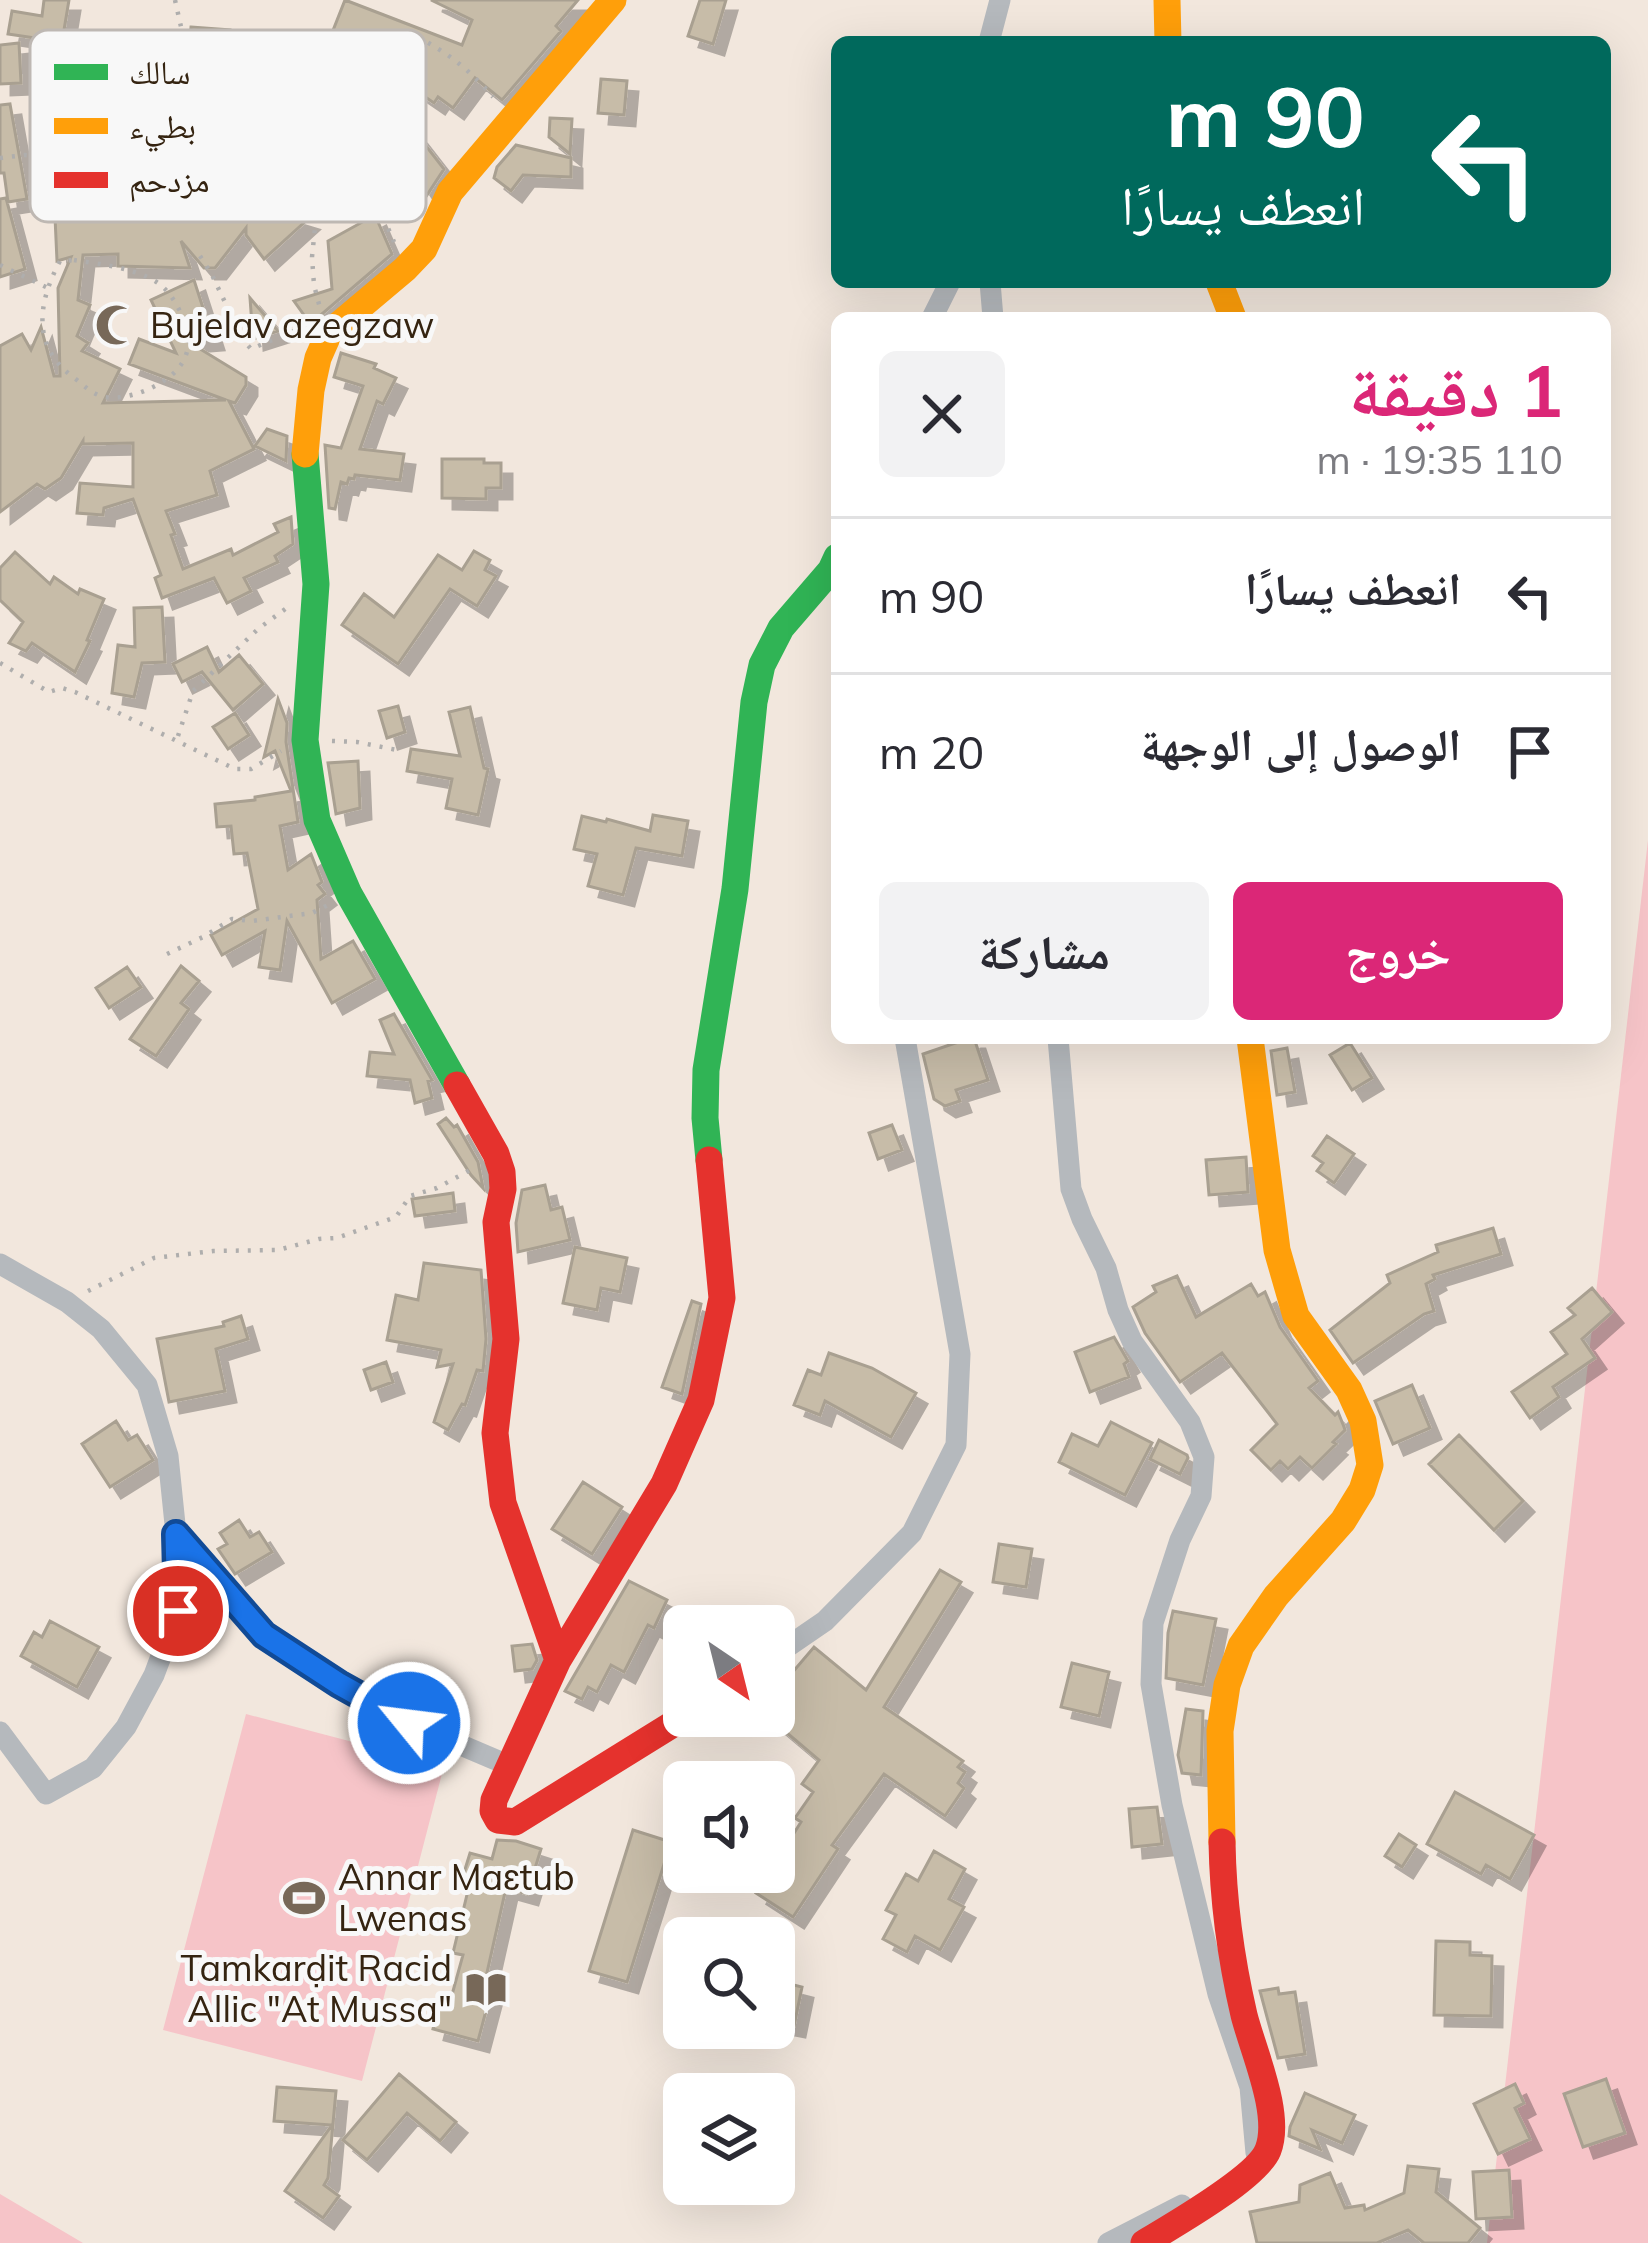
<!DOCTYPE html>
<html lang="ar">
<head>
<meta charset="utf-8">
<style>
	body { margin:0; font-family:Mulish,"Noto Naskh Arabic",sans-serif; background:#f2f2f3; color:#2b2b33; direction:rtl; height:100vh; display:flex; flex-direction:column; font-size:45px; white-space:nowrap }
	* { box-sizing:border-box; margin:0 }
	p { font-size:39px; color:#7c7c81 }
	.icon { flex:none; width:66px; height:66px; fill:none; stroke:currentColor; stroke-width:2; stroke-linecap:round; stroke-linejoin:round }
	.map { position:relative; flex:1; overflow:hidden; direction:ltr }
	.drawer { position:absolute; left:831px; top:312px; width:780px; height:732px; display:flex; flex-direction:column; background:#fff; border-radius:18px; box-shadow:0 12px 48px #0002; direction:rtl }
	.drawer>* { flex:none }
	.guide { position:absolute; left:831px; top:36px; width:780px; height:252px; border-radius:18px; box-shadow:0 12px 48px #0002; direction:rtl; background:#00695c; color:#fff; overflow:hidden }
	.needle { width:78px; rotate:145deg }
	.controls { position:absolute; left:663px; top:1605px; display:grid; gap:24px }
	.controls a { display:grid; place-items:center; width:132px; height:132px; border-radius:18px; background:#fff; box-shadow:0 12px 48px #0002; font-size:60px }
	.pin { position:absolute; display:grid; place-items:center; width:102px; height:102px; color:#fff; margin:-51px; border:6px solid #fff; border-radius:50%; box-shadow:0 3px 12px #0007 }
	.me { position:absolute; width:132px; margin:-66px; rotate:299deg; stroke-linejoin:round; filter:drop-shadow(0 0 9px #0008) }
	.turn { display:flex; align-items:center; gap:42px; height:252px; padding:0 48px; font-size:54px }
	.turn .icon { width:156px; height:156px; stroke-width:2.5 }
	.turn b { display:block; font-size:84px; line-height:102px }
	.round { display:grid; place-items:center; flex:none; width:126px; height:126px; border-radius:18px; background:#f2f2f3 }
	.head { display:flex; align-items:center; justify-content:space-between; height:204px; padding:0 48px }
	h1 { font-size:72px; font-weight:700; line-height:90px; color:#db2777 }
	.action { display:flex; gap:24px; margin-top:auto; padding:24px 48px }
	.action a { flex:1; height:138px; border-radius:18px; background:#db2777; color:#fff; font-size:48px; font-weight:700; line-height:138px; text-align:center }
	.action a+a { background:#f2f2f3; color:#2b2b33 }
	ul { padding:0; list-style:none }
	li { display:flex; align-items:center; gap:36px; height:156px; padding:0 48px; border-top:3px solid #e1e1e2 }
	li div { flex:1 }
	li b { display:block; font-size:45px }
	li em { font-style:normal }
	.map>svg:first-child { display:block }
	.green { fill:#f6c4c8 }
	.building { fill:#c7bca8; stroke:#a9a091; stroke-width:3; filter:url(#shadow) }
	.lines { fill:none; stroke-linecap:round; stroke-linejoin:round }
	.path { stroke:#afaead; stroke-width:4.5; stroke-dasharray:3 9; stroke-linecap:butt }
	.street { stroke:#b5b9bd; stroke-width:21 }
	.fast { stroke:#30b455; stroke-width:27 }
	.slow { stroke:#ff9f0a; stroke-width:27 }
	.jam { stroke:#e5322d; stroke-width:27 }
	.route-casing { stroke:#114b97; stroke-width:30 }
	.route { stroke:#1a73e8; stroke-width:21 }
	.labels { text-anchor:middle; stroke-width:10; stroke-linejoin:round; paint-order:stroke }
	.poi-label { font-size:36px; fill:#352411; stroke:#f8f8f8; text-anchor:start }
	.key { fill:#f8f8f8; stroke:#beb8b3; stroke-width:3 }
	.key-label { font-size:33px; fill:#352411 }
</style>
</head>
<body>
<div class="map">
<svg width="1648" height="2243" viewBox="0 0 1648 2243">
	<defs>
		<filter id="shadow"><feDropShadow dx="11" dy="11" stdDeviation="0" flood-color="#0004"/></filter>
	</defs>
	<rect width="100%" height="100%" fill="#f2e7dd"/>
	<!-- green -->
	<path class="green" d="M 1648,840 L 1648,2243 L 1487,2243 Z
		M 246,1714 L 444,1766 L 362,2081 L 163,2030 Z
		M 0,2194 L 83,2243 L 0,2243 Z"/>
	<!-- building -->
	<path class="building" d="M 44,0 L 69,0 L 62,42 L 8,34 L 12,11 L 42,16 Z
		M 345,0 L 462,45 L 472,20 L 431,0 L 578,0 L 556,26 L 561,31 L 502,100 L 475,78 L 453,108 L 438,97 L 434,103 L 332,33 Z
		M 700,0 L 726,0 L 713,44 L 688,36 Z
		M 191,27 L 230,30 L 228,58 L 224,58 L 219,105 L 224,107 L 222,139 L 230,140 L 239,111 L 276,122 L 305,74 L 256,53 L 263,31 L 280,36 L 280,34 L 322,54 L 316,63 L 416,133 L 444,169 L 427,195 L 419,183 L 366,142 L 340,166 L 330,179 L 341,191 L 329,201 L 194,142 L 186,182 L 308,219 L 264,259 L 246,235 L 246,228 L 215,268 L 204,268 L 181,241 L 190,268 L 118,266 L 118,254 L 83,255 L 78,300 L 90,305 L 77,336 L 88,343 L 82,351 L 120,369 L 103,403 L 226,400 L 129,364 L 139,339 L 176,353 L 151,300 L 194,280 L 213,339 L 187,341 L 246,377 L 246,385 L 235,403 L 229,401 L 254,449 L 210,471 L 217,495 L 166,511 L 175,534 L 171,535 L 183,569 L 231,549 L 233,555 L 278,532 L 274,524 L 291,517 L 293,544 L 275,556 L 278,562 L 244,578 L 251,591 L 227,603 L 214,578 L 162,598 L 155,578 L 161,575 L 133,499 L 104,508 L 103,515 L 77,513 L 80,483 L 133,487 L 133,443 L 83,444 L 83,441 L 61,478 L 45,489 L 37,484 L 0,512 L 0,346 L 22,334 L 31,350 L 41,327 L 54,376 L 60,376 L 58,288 L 71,257 L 57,261 L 54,195 L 45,196 L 46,111 L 98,112 L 98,140 L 136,143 L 136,111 L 182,111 L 186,72 L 120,66 L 123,34 L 190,40 Z
		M 19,43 L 21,83 L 0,84 L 0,45 Z
		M 601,79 L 627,81 L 624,115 L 598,113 Z
		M 10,104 L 27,199 L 8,202 L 4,173 L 0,173 L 0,105 Z
		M 550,118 L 572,119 L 570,154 L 549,137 Z
		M 516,145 L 571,158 L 571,177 L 523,175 L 511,191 L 494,178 L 497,167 Z
		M 6,198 L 25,269 L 0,277 L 0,199 Z
		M 375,215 L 392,254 L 315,320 L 309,322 L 294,301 L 332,289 L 328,241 Z
		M 250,298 L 278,331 L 253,339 Z
		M 341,353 L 376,364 L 374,368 L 396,378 L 383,404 L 377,401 L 360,449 L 404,454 L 400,480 L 355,475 L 354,479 L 349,478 L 347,484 L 341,482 L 335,509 L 329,508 L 325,445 L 341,448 L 363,386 L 334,377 Z
		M 267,429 L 287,436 L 286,461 L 255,446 Z
		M 442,459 L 484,459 L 484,463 L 501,463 L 501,488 L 486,488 L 486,499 L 442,498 Z
		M 474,551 L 490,560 L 485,570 L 496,576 L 477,606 L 450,589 L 398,664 L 342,625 L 364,594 L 394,617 L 438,555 L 462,570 Z
		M 15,552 L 50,584 L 54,577 L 78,594 L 80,589 L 104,599 L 87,640 L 90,641 L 75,672 L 32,643 L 26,651 L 9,643 L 23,622 L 0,600 L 0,568 Z
		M 162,607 L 165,662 L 142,663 L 134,697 L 112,693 L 118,645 L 135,647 L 134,608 Z
		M 207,647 L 219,672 L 239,655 L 263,684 L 233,710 L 202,672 L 182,682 L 173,664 Z
		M 278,699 L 287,723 L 286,742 L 298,822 L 280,826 L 288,870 L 311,854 L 322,882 L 318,885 L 325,894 L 317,900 L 321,959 L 353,941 L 375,979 L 332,1003 L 287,921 L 280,970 L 259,967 L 265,931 L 222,955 L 211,935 L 258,909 L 247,853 L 234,854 L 231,826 L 217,827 L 215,804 L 255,800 L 255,797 L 291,791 L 275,751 L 264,757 Z
		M 398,706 L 405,732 L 387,738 L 379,711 Z
		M 470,707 L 484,768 L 488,769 L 478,815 L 446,808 L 452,779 L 407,771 L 411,749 L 460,756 L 449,712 Z
		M 235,713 L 249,735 L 228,749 L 213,727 Z
		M 358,761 L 360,808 L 336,814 L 328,763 Z
		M 653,815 L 688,821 L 682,856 L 636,848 L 623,895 L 588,886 L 597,854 L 574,849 L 582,816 L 606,822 L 607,819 L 650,831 Z
		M 181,966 L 199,981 L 181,1003 L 189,1009 L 156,1056 L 130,1039 Z
		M 127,967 L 141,987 L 109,1008 L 96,988 Z
		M 394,1014 L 432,1080 L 428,1081 L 432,1098 L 415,1103 L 410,1080 L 367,1076 L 370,1052 L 394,1054 L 380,1020 Z
		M 970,1038 L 974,1038 L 988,1080 L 956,1090 L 960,1101 L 945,1106 L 934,1099 L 923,1054 Z
		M 1350,1043 L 1372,1078 L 1352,1090 L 1330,1055 Z
		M 1287,1048 L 1295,1092 L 1277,1095 L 1271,1051 Z
		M 446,1118 L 454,1127 L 457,1125 L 478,1162 L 483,1188 L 471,1175 L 438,1124 Z
		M 892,1125 L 902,1150 L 878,1159 L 869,1133 Z
		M 1327,1136 L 1354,1154 L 1334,1183 L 1317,1171 L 1323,1163 L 1313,1156 Z
		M 1246,1157 L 1248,1192 L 1209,1195 L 1206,1160 Z
		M 545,1185 L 551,1210 L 562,1207 L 570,1240 L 518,1252 L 516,1223 L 522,1190 Z
		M 453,1193 L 455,1211 L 415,1216 L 412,1199 Z
		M 1493,1228 L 1501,1254 L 1433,1275 L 1435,1279 L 1426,1284 L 1434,1311 L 1424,1314 L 1353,1363 L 1330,1330 L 1390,1283 L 1387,1275 L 1438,1252 L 1436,1245 Z
		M 575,1247 L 627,1258 L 620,1292 L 601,1288 L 597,1310 L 563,1303 Z
		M 424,1263 L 481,1270 L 486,1339 L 483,1371 L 477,1370 L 465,1405 L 462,1404 L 448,1430 L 434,1422 L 453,1364 L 437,1367 L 441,1350 L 387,1340 L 396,1295 L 418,1300 Z
		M 1177,1276 L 1196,1317 L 1251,1284 L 1258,1296 L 1265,1292 L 1280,1327 L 1318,1381 L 1309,1388 L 1335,1415 L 1338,1412 L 1344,1427 L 1345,1430 L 1333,1442 L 1336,1444 L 1312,1468 L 1300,1457 L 1288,1469 L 1280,1461 L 1271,1470 L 1251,1450 L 1277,1424 L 1222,1353 L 1180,1382 L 1145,1333 L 1133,1307 L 1156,1292 L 1153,1286 Z
		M 1592,1288 L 1612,1312 L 1582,1339 L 1595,1358 L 1553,1387 L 1559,1397 L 1530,1418 L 1512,1392 L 1567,1354 L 1551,1332 L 1575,1315 L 1568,1308 Z
		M 692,1301 L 701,1304 L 682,1394 L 662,1387 Z
		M 241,1316 L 248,1339 L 216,1349 L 225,1391 L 169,1402 L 157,1339 L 224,1326 L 223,1322 Z
		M 1114,1337 L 1128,1361 L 1124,1364 L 1129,1377 L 1090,1392 L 1075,1352 Z
		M 829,1353 L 872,1368 L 916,1393 L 891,1437 L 825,1401 L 820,1415 L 794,1405 L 808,1370 L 821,1375 Z
		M 386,1362 L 393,1382 L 371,1390 L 364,1370 Z
		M 1412,1385 L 1430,1428 L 1393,1444 L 1375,1401 Z
		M 116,1421 L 128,1440 L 137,1435 L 153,1460 L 110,1487 L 82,1444 Z
		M 1111,1422 L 1152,1443 L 1125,1495 L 1059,1462 L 1072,1434 L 1098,1446 Z
		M 1459,1435 L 1523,1501 L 1494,1530 L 1429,1464 Z
		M 1159,1440 L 1187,1455 L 1188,1458 L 1180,1474 L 1150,1459 Z
		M 583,1482 L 622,1507 L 592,1554 L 552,1529 Z
		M 239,1520 L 250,1537 L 259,1532 L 272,1552 L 235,1574 L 218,1549 L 227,1544 L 220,1533 Z
		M 999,1544 L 1032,1549 L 1026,1587 L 993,1582 Z
		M 940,1570 L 961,1582 L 884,1707 L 963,1761 L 958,1767 L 965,1772 L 958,1783 L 964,1788 L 945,1816 L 884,1774 L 832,1845 L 838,1849 L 793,1917 L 756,1893 L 769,1872 L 774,1872 L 774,1865 L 801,1822 L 795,1818 L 813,1792 L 802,1784 L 819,1760 L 774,1722 L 774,1694 L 814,1647 L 866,1690 Z
		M 629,1581 L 667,1600 L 654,1628 L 648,1625 L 624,1672 L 611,1665 L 597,1692 L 588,1687 L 582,1699 L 565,1691 Z
		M 1173,1611 L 1216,1619 L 1203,1685 L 1166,1678 L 1168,1633 Z
		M 50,1621 L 99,1647 L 77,1687 L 21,1656 L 34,1632 L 42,1637 Z
		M 532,1644 L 537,1660 L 532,1669 L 515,1671 L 512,1646 Z
		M 1072,1663 L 1109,1672 L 1099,1716 L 1061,1707 Z
		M 1186,1709 L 1203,1711 L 1201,1775 L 1182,1773 L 1178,1755 Z
		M 1455,1792 L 1534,1835 L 1510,1879 L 1486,1865 L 1481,1874 L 1427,1844 Z
		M 1157,1807 L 1162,1844 L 1132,1847 L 1129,1809 Z
		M 633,1830 L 671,1842 L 627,1982 L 589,1971 Z
		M 1399,1834 L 1416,1845 L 1402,1867 L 1385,1856 Z
		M 497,1840 L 516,1841 L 541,1849 L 527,1894 L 506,1888 L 484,1986 L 492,1988 L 478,2041 L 433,2029 L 440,2002 L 450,2002 L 463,1955 L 453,1953 L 470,1882 L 462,1879 L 470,1853 L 492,1859 Z
		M 934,1851 L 965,1869 L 949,1899 L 964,1907 L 940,1950 L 915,1936 L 907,1952 L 883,1939 L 896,1915 L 886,1910 L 906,1874 L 918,1881 Z
		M 1436,1941 L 1470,1942 L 1470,1955 L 1492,1956 L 1491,2016 L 1434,2015 Z
		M 782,1982 L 802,1987 L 794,2026 L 774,2022 Z
		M 1278,1988 L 1279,1994 L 1295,1992 L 1305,2054 L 1278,2058 L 1260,1991 Z
		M 399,2074 L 456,2122 L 440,2141 L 407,2113 L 367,2160 L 343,2140 Z
		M 1606,2079 L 1625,2133 L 1583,2147 L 1564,2094 Z
		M 1515,2084 L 1524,2103 L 1515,2108 L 1530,2139 L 1498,2154 L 1474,2104 Z
		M 277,2087 L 336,2091 L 328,2178 L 324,2185 L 339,2196 L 323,2218 L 285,2191 L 332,2125 L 274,2121 Z
		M 1305,2093 L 1355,2115 L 1342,2143 L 1312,2130 L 1320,2149 L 1289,2136 L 1290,2127 Z
		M 1408,2166 L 1439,2169 L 1436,2192 L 1480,2228 L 1468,2243 L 1424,2243 L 1408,2230 L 1377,2243 L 1257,2243 L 1250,2212 L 1299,2202 L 1300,2185 L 1330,2173 L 1345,2208 L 1364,2205 L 1365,2210 L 1404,2193 Z
		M 1509,2170 L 1512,2217 L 1476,2219 L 1473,2172 Z"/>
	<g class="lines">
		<!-- path -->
		<path class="path" d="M 175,0 L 188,58 L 175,99 C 197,101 222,101 243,107 C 278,118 288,150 329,143 C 359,168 379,206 394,242
			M 407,31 C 446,52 464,64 493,97
			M 0,158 L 25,155 L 48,157 L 51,165 L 113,168 L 172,155 L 209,163 L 221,182 L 249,189 L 288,190 L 303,200 L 316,218 L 312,257 L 314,285 L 320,308
			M 200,256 L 212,275 L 243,340
			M 74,260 C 100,264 146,269 165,289 C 176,300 182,317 191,331 C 190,341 187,358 180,366 C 167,385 128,401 105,397 C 91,394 84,385 73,377 C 31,346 38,302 60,261 Z
			M 0,265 L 46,287
			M 191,336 L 243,340 L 251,349 L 303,327
			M 0,663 L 49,692 L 62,688 L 75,692 L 235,769 L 251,769 L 281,751
			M 178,736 L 193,691 L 258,629 L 288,607
			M 332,741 L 357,742 L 397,750
			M 167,954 L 203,937 L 232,919 L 252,921 L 312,913 L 328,905
			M 88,1291 L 154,1258 L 213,1251 L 278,1250 L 319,1239 L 337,1238 L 396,1217 L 410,1196 L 437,1188 L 472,1169"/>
		<!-- street -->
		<path class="street" d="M 989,42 L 1000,0
			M 990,282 L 993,318
			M 932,318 L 950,282
			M 1058,1038 L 1071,1189 L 1082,1219 L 1106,1268 L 1118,1310 L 1132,1341 L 1190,1422 L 1204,1457 L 1201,1496 L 1180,1540 L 1153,1623 L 1151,1684 L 1172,1805 L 1218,1994 L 1250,2087 L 1256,2153
			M 0,1264 L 67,1302 L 101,1329 L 147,1385 L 168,1456 L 176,1534 L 264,1635 L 339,1684 L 409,1723 L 508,1765
			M 774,1656 L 825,1621 L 912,1533 L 956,1445 L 960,1354 L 905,1038
			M 0,1732 L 46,1794 L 93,1768 L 126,1727 L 154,1675 L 178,1611 L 176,1534
			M 1108,2243 L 1182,2205"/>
		<!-- fast -->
		<path class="fast" d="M 305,454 L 316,584 L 305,740 L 317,820 L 349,894 L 457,1085
			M 709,1160 L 705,1118 L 706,1070 L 735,889 L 754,702 L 762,665 L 781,628 L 831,570 L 837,557"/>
		<!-- slow -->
		<path class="slow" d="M 1167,0 L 1168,42
			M 1219,282 L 1233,318
			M 305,454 L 311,390 L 318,358 L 329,333 L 405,269 L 424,249 L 450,192 L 613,0
			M 1222,1842 L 1220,1731 L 1227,1685 L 1241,1646 L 1276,1596 L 1343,1521 L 1362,1490 L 1370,1465 L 1363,1421 L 1349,1390 L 1296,1316 L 1277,1250 L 1250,1038"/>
		<!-- jam -->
		<path class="jam" d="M 457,1085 L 496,1154 L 502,1172 L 503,1189 L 496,1222 L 506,1339 L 495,1433 L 503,1503 L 558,1660
			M 686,1716 L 515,1822 L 498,1820 L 493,1811 L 494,1800 L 558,1660 L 664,1484 L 701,1400 L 722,1298 L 709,1160
			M 1144,2243 C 1172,2226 1257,2178 1268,2150 C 1282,2114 1253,2051 1244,2015 C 1231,1959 1223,1900 1222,1842"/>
	</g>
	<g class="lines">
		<!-- route casing -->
		<g class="route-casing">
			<path id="route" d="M 178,1611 L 176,1534 L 264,1635 L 339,1684 L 409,1723"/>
		</g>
		<!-- route -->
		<use href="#route" class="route"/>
	</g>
	<!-- icons -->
	<defs>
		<g id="mosque-bare" transform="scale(3.24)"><path d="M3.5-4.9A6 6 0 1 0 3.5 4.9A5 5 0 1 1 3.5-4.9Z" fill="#776858" stroke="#f8f8f8" stroke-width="2.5" paint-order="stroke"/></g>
		<g id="stadium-bare" transform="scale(3.24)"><path d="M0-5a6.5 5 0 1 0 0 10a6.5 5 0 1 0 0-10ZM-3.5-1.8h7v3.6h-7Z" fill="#776858" stroke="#f8f8f8" stroke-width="2.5" paint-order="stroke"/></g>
		<g id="library-bare" transform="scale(3.24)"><path d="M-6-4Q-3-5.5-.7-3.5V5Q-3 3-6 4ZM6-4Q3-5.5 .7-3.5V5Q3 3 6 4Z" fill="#776858" stroke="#f8f8f8" stroke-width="2.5" paint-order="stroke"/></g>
	</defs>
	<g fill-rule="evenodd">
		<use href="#mosque-bare" x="116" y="325"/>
		<use href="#stadium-bare" x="304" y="1898"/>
		<use href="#library-bare" x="486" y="1989"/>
	</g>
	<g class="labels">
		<!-- poi labels -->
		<g class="poi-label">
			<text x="150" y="338">Bujelav azegzaw</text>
			<text x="338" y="1890">Annar Maɛtub<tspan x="338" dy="41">Lwenas</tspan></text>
			<text x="452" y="1981" text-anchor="end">Tamkarḍit Racid<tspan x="452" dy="41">Allic "At Mussa"</tspan></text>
		</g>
	</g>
	<!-- legend -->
	<rect x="30" y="30" width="396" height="192" rx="18" class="key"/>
	<rect x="54" y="64" width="54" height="16" fill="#30b455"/>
	<rect x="54" y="118" width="54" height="16" fill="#ff9f0a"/>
	<rect x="54" y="172" width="54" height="16" fill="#e5322d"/>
	<g class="key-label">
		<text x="129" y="84">سالك</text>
		<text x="129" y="138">بطيء</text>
		<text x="129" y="192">مزدحم</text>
	</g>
</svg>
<div class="controls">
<a><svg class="needle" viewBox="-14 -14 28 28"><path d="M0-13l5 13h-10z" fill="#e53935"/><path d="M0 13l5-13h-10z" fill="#7c7c81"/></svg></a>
<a><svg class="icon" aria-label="sound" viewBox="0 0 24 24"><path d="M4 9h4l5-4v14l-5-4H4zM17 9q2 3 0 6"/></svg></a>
<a><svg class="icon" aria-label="search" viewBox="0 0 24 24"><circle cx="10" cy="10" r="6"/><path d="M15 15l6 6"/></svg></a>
<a><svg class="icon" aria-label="layers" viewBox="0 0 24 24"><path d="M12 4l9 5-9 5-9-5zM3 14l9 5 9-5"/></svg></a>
</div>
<div class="pin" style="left:178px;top:1611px;background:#d93025"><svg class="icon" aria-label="arrive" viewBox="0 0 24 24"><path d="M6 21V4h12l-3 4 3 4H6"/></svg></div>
<svg class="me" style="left:409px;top:1723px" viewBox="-20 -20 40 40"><circle r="17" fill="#1a73e8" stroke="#fff" stroke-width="3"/><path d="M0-11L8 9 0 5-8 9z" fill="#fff"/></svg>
<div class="guide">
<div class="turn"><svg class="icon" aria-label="left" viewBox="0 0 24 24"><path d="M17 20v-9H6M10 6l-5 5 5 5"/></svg><div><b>90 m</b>انعطف يسارًا</div></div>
</div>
<section class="drawer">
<div class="head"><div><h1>1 دقيقة</h1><p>110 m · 19:35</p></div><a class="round"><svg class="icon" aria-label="close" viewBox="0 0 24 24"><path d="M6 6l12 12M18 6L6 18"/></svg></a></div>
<ul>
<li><svg class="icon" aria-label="left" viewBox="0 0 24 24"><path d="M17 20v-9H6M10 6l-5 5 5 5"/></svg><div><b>انعطف يسارًا</b></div><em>90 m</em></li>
<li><svg class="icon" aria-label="arrive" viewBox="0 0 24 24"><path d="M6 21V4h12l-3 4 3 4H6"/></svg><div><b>الوصول إلى الوجهة</b></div><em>20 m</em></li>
</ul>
<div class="action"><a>خروج</a><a>مشاركة</a></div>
</section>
</div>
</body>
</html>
